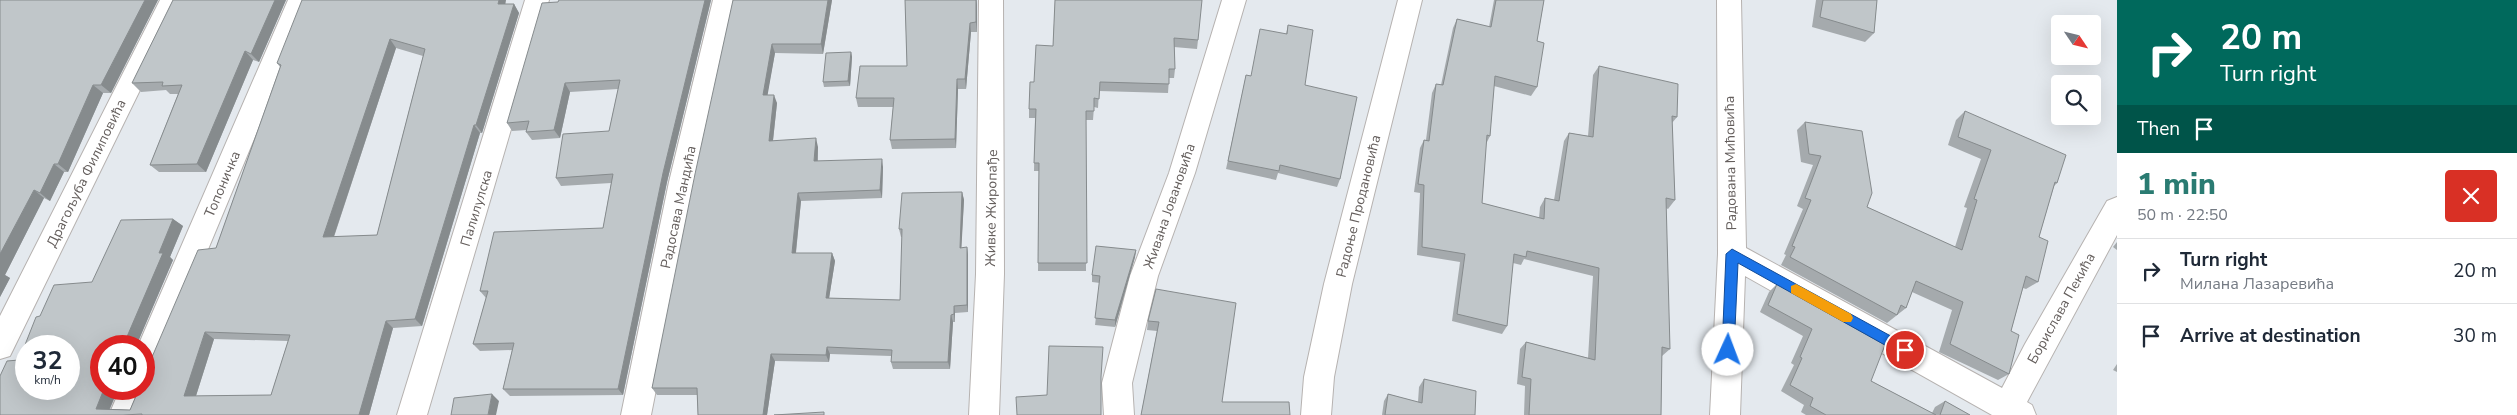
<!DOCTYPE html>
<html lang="en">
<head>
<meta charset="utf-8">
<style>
	body { margin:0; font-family:"Nunito Sans",sans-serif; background:#f2f2f3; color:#1f2937; height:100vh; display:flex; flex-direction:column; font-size:19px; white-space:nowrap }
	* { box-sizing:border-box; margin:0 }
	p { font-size:16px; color:#747a83 }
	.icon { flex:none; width:28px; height:28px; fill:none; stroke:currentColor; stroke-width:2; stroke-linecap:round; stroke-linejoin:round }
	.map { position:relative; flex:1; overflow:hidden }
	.sheet { display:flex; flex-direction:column; background:#fff; width:400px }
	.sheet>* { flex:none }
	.hud { background:#00695c; color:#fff; overflow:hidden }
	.needle { width:32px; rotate:125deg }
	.tools { position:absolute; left:2051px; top:15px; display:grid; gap:10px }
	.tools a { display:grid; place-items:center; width:50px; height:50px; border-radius:5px; background:#fff; box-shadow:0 5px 20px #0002; font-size:25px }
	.speed { position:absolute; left:15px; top:335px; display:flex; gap:10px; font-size:25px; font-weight:700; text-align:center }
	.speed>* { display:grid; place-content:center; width:65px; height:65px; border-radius:50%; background:#fff; box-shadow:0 5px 20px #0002; line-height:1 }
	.speed small { font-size:12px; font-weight:400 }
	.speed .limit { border:8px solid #d22; background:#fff; color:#111 }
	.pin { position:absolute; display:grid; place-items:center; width:42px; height:42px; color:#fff; margin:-21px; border:2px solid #fff; border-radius:50%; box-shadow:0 1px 5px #0007 }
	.me { position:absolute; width:55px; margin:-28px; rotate:2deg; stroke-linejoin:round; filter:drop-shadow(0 0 4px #0008) }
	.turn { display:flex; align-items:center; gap:18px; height:105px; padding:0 20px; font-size:22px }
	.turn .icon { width:65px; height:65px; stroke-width:2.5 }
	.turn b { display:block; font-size:35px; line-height:42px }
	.then { display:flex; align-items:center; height:48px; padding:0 20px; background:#0003; gap:10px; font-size:19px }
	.round { display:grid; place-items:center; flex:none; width:52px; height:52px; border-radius:5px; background:#f2f2f3 }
	.head { display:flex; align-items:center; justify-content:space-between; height:85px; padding:0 20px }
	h1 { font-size:30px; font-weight:800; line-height:38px; color:#2a7b72 }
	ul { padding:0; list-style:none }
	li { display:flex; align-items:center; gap:15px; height:65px; padding:0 20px; border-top:1px solid #e0e1e3 }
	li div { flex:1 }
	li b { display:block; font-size:19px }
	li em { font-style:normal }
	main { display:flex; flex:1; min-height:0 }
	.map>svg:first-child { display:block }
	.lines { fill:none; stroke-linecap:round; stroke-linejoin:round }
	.minor-casing { stroke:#b6b2b0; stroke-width:2 }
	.minor { fill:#fff; fill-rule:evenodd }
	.wall { fill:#a5aaad; fill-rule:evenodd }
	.shaded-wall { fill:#868b8d }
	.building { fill:#c0c6c9; stroke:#868b8d; fill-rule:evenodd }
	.route { fill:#1a73e8; stroke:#114b97 }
	.slow { fill:#f59e0b }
	.labels { text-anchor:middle; stroke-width:4; stroke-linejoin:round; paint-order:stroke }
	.street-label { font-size:14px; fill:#645e5c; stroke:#fff }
</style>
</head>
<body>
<main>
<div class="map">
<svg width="2117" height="415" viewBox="0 0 2117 415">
	<rect width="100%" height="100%" fill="#e4e9ee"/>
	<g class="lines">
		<!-- minor casing -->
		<g class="minor-casing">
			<path id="minor" d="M 160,0 L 184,0 L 10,356 L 0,359 L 0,316 Z
				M 288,0 L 312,0 L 159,367 L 155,377 L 146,380 L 150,389 L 139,415 L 109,415 L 120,389 L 144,389 L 144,346 L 138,346 Z
				M 525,0 L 549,0 L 427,415 L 397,415 Z
				M 713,0 L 737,0 L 697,182 L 651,415 L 621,415 L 669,182 Z
				M 979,0 L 1003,0 L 1004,274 L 999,415 L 969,415 L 976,274 Z
				M 1222,0 L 1246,0 L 1195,173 L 1158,276 L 1132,383 L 1134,415 L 1104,415 L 1102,383 L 1130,276 L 1169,173 Z
				M 1398,0 L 1422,0 L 1352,284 L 1334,377 L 1331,415 L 1301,415 L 1304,377 L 1324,284 Z
				M 1717,0 L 1741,0 L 1746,248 L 2002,388 L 2025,344 L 2107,201 L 2117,197 L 2117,235 L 2027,402 L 2032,405 L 2036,415 L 1992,415 L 1745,276 L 1740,415 L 1710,415 L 1718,254 Z"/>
		</g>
		<!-- minor -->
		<use href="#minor" class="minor"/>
	</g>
	<!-- wall -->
	<path class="wall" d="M 0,0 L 158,0 L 111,93 L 103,93 L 68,172 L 64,172 L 50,201 L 44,198 L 5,275 L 10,278 L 0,297 Z
		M 173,0 L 286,0 L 259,62 L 253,60 L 206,172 L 159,172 L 150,165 L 178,94 L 170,94 L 166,90 L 141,92 L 132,83 Z
		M 559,0 L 711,0 L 667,182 L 623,395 L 510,396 L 503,389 L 512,350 L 480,351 L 473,344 L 486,298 L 480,291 L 603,228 L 611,183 L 561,186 L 556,178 L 609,131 L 618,89 L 570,92 L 560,138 L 532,140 L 526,132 L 527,130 L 512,131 L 507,123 Z
		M 733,0 L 832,0 L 823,54 L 775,53 L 767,95 L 777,103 L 773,141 L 818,147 L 818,161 L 883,167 L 882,198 L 801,201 L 796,253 L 832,253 L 835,261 L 829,298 L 900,300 L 902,237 L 901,237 L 899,229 L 962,192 L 964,200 L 961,248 L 967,247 L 968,255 L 968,312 L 955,313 L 955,322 L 953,322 L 950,369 L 893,369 L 891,362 L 891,356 L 830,354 L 829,362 L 775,361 L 767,415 L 698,415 L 697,395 L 657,395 L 652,388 Z
		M 905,0 L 977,0 L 977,32 L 971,32 L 966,89 L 958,89 L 956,148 L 892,149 L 890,140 L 893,107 L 858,107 L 856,98 L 907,66 Z
		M 1055,0 L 1198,40 L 1197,49 L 1174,47 L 1175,69 L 1174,78 L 1169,78 L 1168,93 L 1099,91 L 1098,108 L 1094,107 L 1093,120 L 1086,120 L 1086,271 L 1038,271 L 1039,171 L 1034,171 L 1035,118 L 1029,118 L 1029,109 L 1034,82 L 1053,46 Z
		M 1494,0 L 1544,0 L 1537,41 L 1537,87 L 1531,96 L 1494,86 L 1490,136 L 1486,144 L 1482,203 L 1539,218 L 1540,207 L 1545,198 L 1554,200 L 1564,141 L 1569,133 L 1588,136 L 1593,75 L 1599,66 L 1677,117 L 1672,123 L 1675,200 L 1668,209 L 1666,208 L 1670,349 L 1662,356 L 1661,415 L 1524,415 L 1525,386 L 1517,384 L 1520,349 L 1526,342 L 1588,358 L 1593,276 L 1524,259 L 1521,265 L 1513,263 L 1507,326 L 1502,334 L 1452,321 L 1460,262 L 1417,255 L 1420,193 L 1414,192 L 1420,148 L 1424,140 L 1426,140 L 1432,93 L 1436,84 L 1441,85 L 1453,28 L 1457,19 L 1489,27 Z
		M 1816,0 L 1877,0 L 1874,33 L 1865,42 L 1812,27 Z
		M 505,4 L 514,4 L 519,13 L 482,133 L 480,133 L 422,326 L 393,328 L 369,415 L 0,415 L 19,360 L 40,316 L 92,282 L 173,219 L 183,226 L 170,257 L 173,260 L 137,344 L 140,346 L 101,346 L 101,389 L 118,389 L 110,409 L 130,410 L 146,371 L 216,248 L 280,67 L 277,63 ZM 396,48 L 423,56 L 377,235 L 334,237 ZM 214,339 L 288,341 L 271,395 L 196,396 Z
		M 1288,25 L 1305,85 L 1340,179 L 1337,187 L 1278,173 L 1276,180 L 1226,169 L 1246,75 L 1251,76 L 1286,34 Z
		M 851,52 L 852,57 L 850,86 L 824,87 L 823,82 Z
		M 1965,111 L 2057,183 L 2054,186 L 2039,237 L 2038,282 L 2026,289 L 2023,288 L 2011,331 L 2009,374 L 1998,380 L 1939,352 L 1952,310 L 1912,292 L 1906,308 L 1887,323 L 1781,265 L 1786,255 L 1784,254 L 1803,209 L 1797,206 L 1813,165 L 1801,162 L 1797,130 L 1805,122 L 1867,207 L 1955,247 L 1967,208 L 1964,207 L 1981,159 L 1948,145 L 1956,120 Z
		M 2117,242 L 2117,250 L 2113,247 Z
		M 1136,250 L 1135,257 L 1115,327 L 1095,325 L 1100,283 L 1092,282 L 1092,275 Z
		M 1777,284 L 1871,381 L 1932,413 L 1935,407 L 1945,401 L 1970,415 L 1806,415 L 1801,412 L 1804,405 L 1781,391 L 1794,365 L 1791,363 L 1803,336 L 1760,312 L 1769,292 Z
		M 1156,289 L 1222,402 L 1141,415 L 1157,331 L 1147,330 L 1148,321 Z
		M 2117,364 L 2117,372 L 2113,370 Z
		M 1424,379 L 1475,415 L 1382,415 L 1384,401 L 1388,394 L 1418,402 L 1419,387 Z"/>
	<!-- shaded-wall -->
	<path class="shaded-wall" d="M 145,0 L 158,0 L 111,93 L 101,85 Z
		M 275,0 L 286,0 L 259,62 L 251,54 Z
		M 499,0 L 506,0 L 504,13 L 498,4 Z
		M 705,0 L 711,0 L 667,182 L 623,395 L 618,389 L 663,173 Z
		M 828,0 L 832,0 L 823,54 L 821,44 Z
		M 976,0 L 977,5 L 977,32 L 976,22 Z
		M 514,4 L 519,13 L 482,133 L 476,125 Z
		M 970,23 L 971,32 L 966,89 L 965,79 Z
		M 390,39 L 396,48 L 331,245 L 323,237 Z
		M 772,44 L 775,53 L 766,104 L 763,95 Z
		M 245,51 L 253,60 L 206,172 L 197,164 Z
		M 851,52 L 852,57 L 850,86 L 848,81 Z
		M 957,79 L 958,89 L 956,148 L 955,139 Z
		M 565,83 L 570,92 L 560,138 L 554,130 Z
		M 93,85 L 103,93 L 68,172 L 58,164 Z
		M 774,95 L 777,103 L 772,149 L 769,141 Z
		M 474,125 L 480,133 L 422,326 L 415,319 Z
		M 816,138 L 818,147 L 817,169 L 814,161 Z
		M 882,159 L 883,167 L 882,198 L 880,190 Z
		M 54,164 L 64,172 L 50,201 L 40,193 Z
		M 34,190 L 44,198 L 5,275 L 10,278 L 0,297 L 0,254 Z
		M 962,192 L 964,200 L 961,256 L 960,248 Z
		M 798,193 L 801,201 L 795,260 L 792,253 Z
		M 173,219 L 183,226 L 170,257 L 173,260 L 137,344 L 140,346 L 132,346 L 126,341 L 126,339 L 159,253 Z
		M 967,247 L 968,255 L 968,312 L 967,305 Z
		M 1136,250 L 1135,257 L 1115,327 L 1115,320 Z
		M 832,253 L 835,261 L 828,305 L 826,298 Z
		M 954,306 L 955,313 L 955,322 L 954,314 Z
		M 951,315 L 953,322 L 950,369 L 948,362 Z
		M 386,321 L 393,328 L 369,415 L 359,415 Z
		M 205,332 L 214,339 L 194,402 L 184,396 Z
		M 827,347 L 830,354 L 829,362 L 826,355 Z
		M 771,354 L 775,361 L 767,415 L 763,415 Z
		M 104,389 L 118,389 L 107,415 L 96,409 Z
		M 492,394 L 499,401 L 496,415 L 488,415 Z"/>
	<!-- building -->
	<path class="building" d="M 0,0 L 145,0 L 101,85 L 93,85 L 58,164 L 54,164 L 40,193 L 34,190 L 0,254 Z
		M 173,0 L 275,0 L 251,54 L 245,51 L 197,164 L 150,165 L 182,85 L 162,86 L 163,82 L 132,83 Z
		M 302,0 L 499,0 L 498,4 L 514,4 L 476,125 L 474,125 L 415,319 L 386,321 L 359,415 L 142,415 L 142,414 L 123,415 L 0,415 L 0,376 L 7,361 L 19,360 L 36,317 L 40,316 L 54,285 L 92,282 L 121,220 L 173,219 L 159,253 L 163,253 L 126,339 L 126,341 L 132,341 L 132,346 L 101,346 L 101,389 L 104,389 L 96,409 L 130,410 L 139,389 L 144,389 L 144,372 L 146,371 L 198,250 L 216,248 L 281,65 L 277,63 ZM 390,39 L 425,49 L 377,235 L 323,237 ZM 205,332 L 290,335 L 271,395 L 184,396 ZM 26,346 L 69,346 L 69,389 L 26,389 Z
		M 559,0 L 705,0 L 663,173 L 618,389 L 503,389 L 514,343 L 473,344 L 488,291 L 480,291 L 494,232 L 603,228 L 613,174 L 556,178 L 563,134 L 609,131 L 620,80 L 565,83 L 554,130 L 526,132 L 529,121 L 507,123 L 542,3 L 558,2 Z
		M 733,0 L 828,0 L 821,44 L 772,44 L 763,95 L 774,95 L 769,141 L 816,138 L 814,161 L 882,159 L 880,190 L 798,193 L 792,253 L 832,253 L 826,298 L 900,300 L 902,229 L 899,229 L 902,193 L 962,192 L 960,248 L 967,247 L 967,305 L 954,306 L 954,314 L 951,315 L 948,362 L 891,362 L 892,350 L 827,347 L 826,355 L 771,354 L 763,415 L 698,415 L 697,388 L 652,388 L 695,174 Z
		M 905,0 L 976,0 L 976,22 L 970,23 L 965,79 L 957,79 L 955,139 L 890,140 L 894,98 L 856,98 L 860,66 L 907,66 Z
		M 1055,0 L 1202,0 L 1198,40 L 1174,38 L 1175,69 L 1169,69 L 1169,84 L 1100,82 L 1099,99 L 1094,98 L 1094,111 L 1086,111 L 1087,263 L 1038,263 L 1039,163 L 1034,163 L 1036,109 L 1029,109 L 1030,82 L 1034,82 L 1036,45 L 1053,46 Z
		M 1496,0 L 1544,0 L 1537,41 L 1544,43 L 1537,87 L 1495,76 L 1490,136 L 1487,135 L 1482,203 L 1544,219 L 1545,198 L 1559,201 L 1569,133 L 1593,137 L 1599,66 L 1678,84 L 1677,117 L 1672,116 L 1675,200 L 1666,198 L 1670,349 L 1662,347 L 1661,415 L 1529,415 L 1531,379 L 1522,377 L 1526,342 L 1595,360 L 1599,268 L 1527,251 L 1526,257 L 1514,254 L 1507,326 L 1457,314 L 1465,254 L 1422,247 L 1424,185 L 1418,184 L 1424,140 L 1429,141 L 1436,84 L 1443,85 L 1457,19 L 1491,27 Z
		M 1823,0 L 1877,0 L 1874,33 L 1820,17 Z
		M 1288,25 L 1313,30 L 1305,85 L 1357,97 L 1340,179 L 1280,165 L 1279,171 L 1228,161 L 1246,75 L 1251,76 L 1260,29 L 1287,34 Z
		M 851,52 L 848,81 L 823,82 L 826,53 Z
		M 1965,111 L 2066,155 L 2057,183 L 2055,182 L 2039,237 L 2048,241 L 2038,282 L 2026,276 L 2011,331 L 2019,335 L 2009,374 L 1950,344 L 1963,302 L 1916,281 L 1906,308 L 1901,305 L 1897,315 L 1790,257 L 1795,247 L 1792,246 L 1811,200 L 1805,198 L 1821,156 L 1809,154 L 1805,122 L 1862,131 L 1872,193 L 1867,207 L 1962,250 L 1977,200 L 1974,199 L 1991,150 L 1958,137 Z
		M 1096,246 L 1136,250 L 1115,320 L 1095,318 L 1100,276 L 1092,275 Z
		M 1777,284 L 1885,345 L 1871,381 L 1936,415 L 1826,415 L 1810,406 L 1813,398 L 1790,385 L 1802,358 L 1800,357 L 1812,329 L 1768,305 Z
		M 1156,289 L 1236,303 L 1222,402 L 1289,402 L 1290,415 L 1141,415 L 1159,322 L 1148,321 Z
		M 1049,346 L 1103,347 L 1101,377 L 1101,415 L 1017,415 L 1016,397 L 1047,395 Z
		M 1424,379 L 1476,391 L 1475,415 L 1385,415 L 1388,394 L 1422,403 Z
		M 492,394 L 488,415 L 451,415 L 454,398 Z
		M 1945,401 L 1970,415 L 1940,415 Z
		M 824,412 L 824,415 L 774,415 Z"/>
	<!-- route -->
	<path class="route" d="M 1732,249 L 1909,346 L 1911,350 L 1909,354 L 1901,354 L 1738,263 L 1734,350 L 1733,354 L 1724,354 L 1722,350 L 1726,254 Z"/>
	<!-- slow -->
	<path class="slow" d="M 1796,284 L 1851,314 L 1853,318 L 1851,322 L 1843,322 L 1791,293 L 1791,286 Z"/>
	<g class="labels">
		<!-- street labels -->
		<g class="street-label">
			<text transform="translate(1730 163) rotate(-91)" y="5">Радована Мићовића</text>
			<text transform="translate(86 173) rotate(-64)" y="5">Драгољуба Филиповића</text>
			<text transform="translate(222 184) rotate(-67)" y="5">Топоничка</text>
			<text transform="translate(1169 206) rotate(-71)" y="5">Живана Јовановића</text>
			<text transform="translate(1358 206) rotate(-76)" y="5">Радоње Продановића</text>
			<text transform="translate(678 207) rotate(-78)" y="5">Радосава Мандића</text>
			<text transform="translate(476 208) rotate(-73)" y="5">Палилулска</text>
			<text transform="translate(991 208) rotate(-89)" y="5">Живке Жиропађе</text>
			<text transform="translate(2061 308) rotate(-61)" y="5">Борислава Пекића</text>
		</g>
	</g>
</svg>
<div class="tools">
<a><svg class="needle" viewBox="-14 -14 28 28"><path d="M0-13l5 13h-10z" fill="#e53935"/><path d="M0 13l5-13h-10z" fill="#747a83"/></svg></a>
<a><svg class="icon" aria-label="search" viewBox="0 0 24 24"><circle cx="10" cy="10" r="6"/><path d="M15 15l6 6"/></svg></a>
</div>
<div class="speed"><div>32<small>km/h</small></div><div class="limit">40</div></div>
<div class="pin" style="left:1905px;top:350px;background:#d93025"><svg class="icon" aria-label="arrive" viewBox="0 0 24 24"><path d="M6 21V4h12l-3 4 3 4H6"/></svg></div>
<svg class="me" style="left:1728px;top:350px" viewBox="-20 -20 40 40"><circle r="19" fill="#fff"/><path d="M0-13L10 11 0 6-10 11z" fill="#1a73e8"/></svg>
</div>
<section class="sheet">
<div class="hud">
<div class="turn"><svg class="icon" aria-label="right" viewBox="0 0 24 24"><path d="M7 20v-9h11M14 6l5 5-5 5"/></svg><div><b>20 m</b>Turn right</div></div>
<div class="then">Then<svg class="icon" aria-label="arrive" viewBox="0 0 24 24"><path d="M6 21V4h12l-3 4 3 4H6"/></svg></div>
</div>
<div class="head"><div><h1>1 min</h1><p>50 m · 22:50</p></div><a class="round" style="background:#d93025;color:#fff"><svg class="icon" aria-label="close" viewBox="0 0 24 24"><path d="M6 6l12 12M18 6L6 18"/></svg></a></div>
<ul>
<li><svg class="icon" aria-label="right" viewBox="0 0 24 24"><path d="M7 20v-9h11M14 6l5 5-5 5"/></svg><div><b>Turn right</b><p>Милана Лазаревића</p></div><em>20 m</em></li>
<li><svg class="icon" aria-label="arrive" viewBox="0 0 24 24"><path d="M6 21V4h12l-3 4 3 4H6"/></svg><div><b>Arrive at destination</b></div><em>30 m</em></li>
</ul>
</section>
</main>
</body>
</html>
